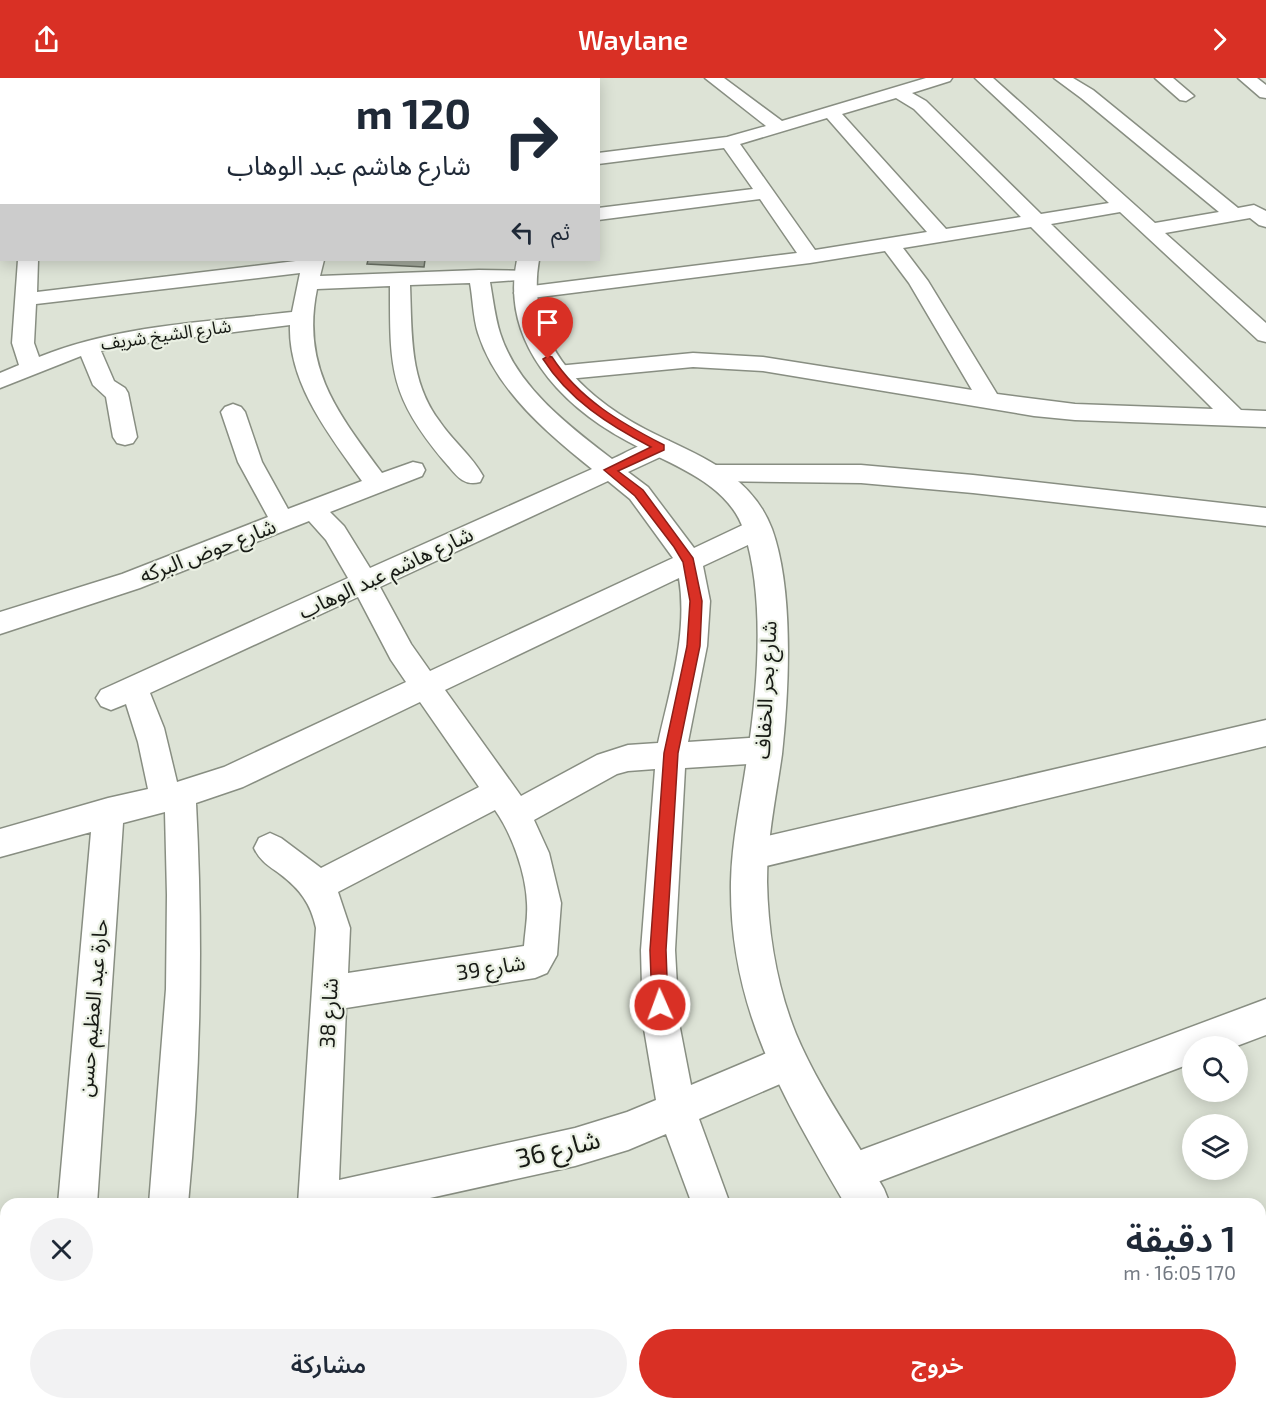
<!DOCTYPE html>
<html lang="ar">
<head>
<meta charset="utf-8">
<style>
	body { margin:0; font-family:"Exo 2","Noto Sans Arabic",sans-serif; background:#f2f2f3; color:#1f2937; direction:rtl; height:100vh; display:flex; flex-direction:column; font-size:22px; white-space:nowrap }
	* { box-sizing:border-box; margin:0 }
	p { font-size:20px; color:#747a83 }
	.icon { flex:none; width:33px; height:33px; fill:none; stroke:currentColor; stroke-width:2; stroke-linecap:round; stroke-linejoin:round }
	.map { position:relative; flex:1; overflow:hidden; direction:ltr }
	.panel { position:absolute; left:0px; top:1120px; width:1266px; height:212px; display:flex; flex-direction:column; background:#fff; border-radius:18px 18px 0 0; box-shadow:0 3px 15px #0003; direction:rtl }
	.panel>* { flex:none }
	.banner { position:absolute; left:0px; top:0px; width:600px; height:183px; box-shadow:0 3px 15px #0003; direction:rtl; background:#fff; color:#1f2937; overflow:hidden }
	.fabs { position:absolute; left:1182px; top:958px; display:grid; gap:12px }
	.fabs a { display:grid; place-items:center; width:66px; height:66px; border-radius:50%; background:#fff; box-shadow:0 3px 15px #0003; font-size:30px }
	.pin { position:absolute; display:grid; place-items:center; width:51px; height:51px; color:#fff; margin:-62px -26px; border-radius:50% 50% 50% 0; rotate:-45deg; box-shadow:0 0 6px #0007 }
	.pin .icon { rotate:45deg }
	.me { position:absolute; width:66px; margin:-33px; rotate:358deg; stroke-linejoin:round; filter:drop-shadow(0 0 4px #0008) }
	.turn { display:flex; align-items:center; gap:21px; height:126px; padding:0 30px; font-size:27px }
	.turn .icon { width:78px; height:78px; stroke-width:2.5 }
	.turn b { display:block; font-size:42px; line-height:51px }
	.then { display:flex; align-items:center; height:57px; padding:0 30px; background:#0003; gap:12px; font-size:22px }
	.round { display:grid; place-items:center; flex:none; width:63px; height:63px; border-radius:32px; background:#f2f2f3 }
	.overview { display:flex; align-items:center; justify-content:space-between; height:102px; padding:0 30px }
	h1 { font-size:36px; font-weight:600; line-height:45px }
	.cta { display:flex; gap:12px; margin-top:auto; padding:12px 30px }
	.cta a { flex:1; height:69px; border-radius:36px; background:#d93025; color:#fff; font-size:24px; font-weight:600; line-height:69px; text-align:center }
	.cta a+a { background:#f2f2f3; color:#1f2937 }
	header { display:flex; justify-content:space-between; align-items:center; height:78px; padding:0 30px; background:#d93025; color:#fff; font-size:27px; font-weight:600 }
	.map>svg:first-child { display:block }
	.green { fill:#afd182 }
	.building { fill:#a3a99c; stroke:#6b7165; stroke-width:1.5 }
	.lines { fill:none; stroke-linecap:round; stroke-linejoin:round }
	.minor-casing { stroke:#888e82; stroke-width:3 }
	.tertiary-casing { stroke:#888e82; stroke-width:3 }
	.minor { fill:#fff; fill-rule:evenodd }
	.tertiary { fill:#fff; fill-rule:evenodd }
	.route { fill:#d93025; stroke:#8d1f18; stroke-width:1.5 }
	.labels { text-anchor:middle; stroke-width:4.5; stroke-linejoin:round; paint-order:stroke }
	.far-street-label { font-size:18px; fill:#171a15; stroke:#eaf0e3 }
	.street-label { font-size:21px; fill:#171a15; stroke:#eaf0e3 }
	.near-street-label { font-size:26px; fill:#171a15; stroke:#eaf0e3 }
</style>
</head>
<body>
<header><svg class="icon" aria-label="forward" viewBox="0 0 24 24"><path d="M9 5l7 7-7 7"/></svg>Waylane<svg class="icon" aria-label="share" viewBox="0 0 24 24"><path d="M12 15V3M7 8l5-5 5 5M5 13v7h14v-7"/></svg></header>
<div class="map">
<svg width="1266" height="1331" viewBox="0 0 1266 1331">
	<rect width="100%" height="100%" fill="#dde3d6"/>
	<!-- green -->
	<path class="green" d="M 0,0 L 200,0 L 2,2 L 0,31 Z"/>
	<!-- building -->
	<path class="building" d="M 368,182 L 425,182 L 424,189 L 367,186 Z"/>
	<g class="lines">
		<!-- minor casing -->
		<g class="minor-casing">
			<path id="minor" d="M 206,0 L 231,0 L 205,2 Z
				M 316,0 L 332,0 L 333,2 L 316,2 Z
				M 403,0 L 419,0 L 419,2 L 403,2 Z
				M 475,0 L 491,0 L 491,2 L 475,2 Z
				M 705,0 L 724,0 L 782,43 L 926,0 L 952,0 L 950,3 L 912,15 L 926,23 L 1041,136 L 1109,125 L 975,0 L 993,0 L 1155,145 L 1219,134 L 1081,20 L 1054,0 L 1073,0 L 1093,12 L 1238,130 L 1254,127 L 1266,133 L 1266,149 L 1259,147 L 1250,140 L 1165,155 L 1266,245 L 1266,264 L 1258,262 L 1120,134 L 1051,146 L 1241,332 L 1266,333 L 1266,349 L 1075,342 L 1034,338 L 763,293 L 693,289 L 557,302 L 549,300 L 546,295 L 549,290 L 557,288 L 693,275 L 763,279 L 972,312 L 909,205 L 885,173 L 810,185 L 524,221 L 517,219 L 514,215 L 517,211 L 524,209 L 797,175 L 760,121 L 598,142 L 598,130 L 753,111 L 724,70 L 598,86 L 598,75 L 727,59 L 766,48 ZM 896,20 L 914,31 L 1021,139 L 946,151 L 842,36 ZM 827,40 L 927,154 L 815,172 L 740,66 ZM 1031,149 L 1213,331 L 1075,326 L 997,316 L 928,203 L 903,170 Z
				M 1155,0 L 1173,0 L 1194,18 L 1186,23 L 1180,22 Z
				M 1238,0 L 1257,0 L 1266,7 L 1266,20 L 1260,19 Z
				M 0,31 L 2,31 L 2,41 L 0,41 Z
				M 0,76 L 2,76 L 2,89 L 0,89 Z
				M 2,135 L 2,147 L 0,148 L 0,136 Z
				M 18,182 L 38,182 L 37,214 L 304,182 L 324,182 L 320,198 L 479,192 L 532,193 L 535,197 L 532,201 L 490,204 C 493,221 495,239 500,255 C 517,309 569,348 612,381 C 629,374 651,358 669,363 L 673,369 L 669,375 L 628,394 L 648,409 L 694,470 L 749,444 L 758,442 L 767,444 L 771,451 L 767,458 L 703,488 L 710,523 L 707,568 L 688,664 L 765,659 L 776,663 L 780,672 L 776,681 L 765,685 L 685,690 L 675,872 L 679,945 L 691,1007 L 788,966 L 801,971 L 806,984 L 801,997 L 699,1041 L 730,1126 L 692,1126 L 666,1056 L 628,1072 L 575,1088 L 403,1126 L 298,1126 L 316,850 C 311,826 300,811 280,796 C 269,788 260,783 254,770 L 259,760 L 270,755 L 281,760 L 321,790 L 479,709 L 420,624 L 243,709 L 196,725 C 203,859 201,993 188,1126 L 149,1126 L 166,911 L 167,817 L 165,734 L 123,745 L 97,1126 L 58,1126 L 91,754 L 0,779 L 0,751 L 108,720 L 148,711 L 138,664 L 126,626 L 111,632 L 101,628 L 96,620 L 101,612 L 348,500 L 326,462 L 309,443 L 140,510 L 0,556 L 0,534 L 122,496 L 268,439 L 238,384 L 221,334 L 225,329 L 233,326 L 241,329 L 245,334 L 262,384 L 288,431 L 362,403 C 329,357 288,305 290,247 L 116,269 L 101,273 L 114,303 L 125,310 L 128,315 L 137,359 L 133,365 L 125,367 L 117,365 L 113,359 L 106,319 L 93,307 L 81,278 L 0,310 L 0,295 L 19,287 L 12,265 ZM 300,195 L 292,234 C 207,244 117,247 39,279 L 34,265 L 36,226 ZM 470,205 C 473,221 473,240 478,255 C 496,312 547,355 592,391 L 370,490 L 344,448 L 330,434 L 422,398 L 425,392 L 422,386 L 413,384 L 382,395 C 337,334 301,289 317,211 L 390,208 C 390,290 389,317 444,383 C 455,395 462,409 480,404 L 483,398 C 472,378 453,363 440,344 C 409,303 412,257 410,207 ZM 608,403 L 630,421 L 673,480 L 430,593 L 411,566 L 380,509 ZM 679,500 C 688,555 670,611 658,665 L 628,667 L 597,677 L 521,718 L 445,612 ZM 358,519 L 391,582 L 406,604 L 224,689 L 177,704 L 164,650 L 150,615 ZM 655,691 L 641,872 L 643,945 L 656,1022 L 627,1034 L 575,1050 L 339,1102 L 346,930 L 535,900 L 547,895 L 557,877 L 561,825 L 549,775 L 534,742 L 617,696 L 628,693 ZM 495,732 C 512,756 526,795 527,825 C 528,839 525,854 524,868 L 348,895 L 350,850 L 338,814 Z
				M 710,387 L 861,387 L 973,397 L 1266,430 L 1266,448 L 973,415 L 861,405 L 710,403 L 701,401 L 698,395 L 701,389 Z
				M 1266,642 L 1266,668 L 750,792 L 739,787 L 734,777 L 739,767 L 750,762 Z
				M 1266,921 L 1266,957 L 1234,969 L 1192,969 L 1192,985 L 851,1114 L 837,1109 L 832,1095 L 837,1081 Z
				M 1266,1156 L 1266,1196 L 1260,1198 L 1260,1158 Z
				M 39,1326 L 83,1326 L 83,1331 L 39,1331 Z
				M 474,1326 L 528,1326 L 526,1331 L 472,1331 Z
				M 783,1326 L 837,1326 L 835,1331 L 781,1331 Z
				M 995,1326 L 1045,1326 L 1043,1331 L 993,1331 Z"/>
		</g>
		<!-- tertiary casing -->
		<g class="tertiary-casing">
			<path id="tertiary" d="M 566,0 L 585,0 L 565,2 Z
				M 517,182 L 539,182 C 525,261 579,316 645,351 C 695,377 750,393 772,451 C 794,512 789,612 782,676 C 776,719 767,760 767,804 C 768,855 777,909 796,956 C 819,1011 855,1060 884,1111 L 890,1126 L 845,1126 C 784,1020 729,932 731,804 C 732,760 742,718 748,674 C 758,607 765,519 744,453 C 728,403 668,386 627,363 C 560,327 500,263 517,182 Z
				M 955,1326 L 1004,1326 L 1006,1331 L 957,1331 Z"/>
		</g>
		<!-- minor -->
		<use href="#minor" class="minor"/>
		<!-- tertiary -->
		<use href="#tertiary" class="tertiary"/>
	</g>
	<!-- route -->
	<path class="route" d="M 548,278 L 552,279 C 579,321 621,345 664,367 L 664,372 L 618,393 L 643,412 L 693,480 L 702,523 L 700,568 L 678,675 L 666,872 L 668,927 L 666,932 L 660,935 L 654,932 L 652,927 L 650,872 L 664,675 L 687,568 L 690,523 L 683,484 L 674,469 L 635,418 L 604,392 L 651,369 C 609,347 569,322 543,281 Z"/>
	<g class="labels">
		<!-- far-street labels -->
		<g class="far-street-label">
			<text transform="translate(166 257) rotate(-8)" y="6">شارع الشيخ شريف</text>
		</g>
		<!-- street labels -->
		<g class="street-label">
			<text transform="translate(208 473) rotate(-21)" y="7">شارع حوض البركه</text>
			<text transform="translate(386 495) rotate(-25)" y="7">شارع هاشم عبد الوهاب</text>
			<text transform="translate(766 612) rotate(-87)" y="7">شارع بحر الخفاف</text>
			<text transform="translate(491 890) rotate(-9)" y="7">شارع 39</text>
			<text transform="translate(93 930) rotate(-85)" y="7">حارة عبد العظيم حسن</text>
			<text transform="translate(329 935) rotate(-87)" y="7">شارع 38</text>
		</g>
		<!-- near-street labels -->
		<g class="near-street-label">
			<text transform="translate(558 1071) rotate(-14)" y="9">شارع 36</text>
		</g>
	</g>
</svg>
<div class="fabs">
<a><svg class="icon" aria-label="search" viewBox="0 0 24 24"><circle cx="10" cy="10" r="6"/><path d="M15 15l6 6"/></svg></a>
<a><svg class="icon" aria-label="layers" viewBox="0 0 24 24"><path d="M12 4l9 5-9 5-9-5zM3 14l9 5 9-5"/></svg></a>
</div>
<div class="pin" style="left:548px;top:281px;background:#d93025"><svg class="icon" aria-label="arrive" viewBox="0 0 24 24"><path d="M6 21V4h12l-3 4 3 4H6"/></svg></div>
<svg class="me" style="left:660px;top:927px" viewBox="-20 -20 40 40"><circle r="17" fill="#d93025" stroke="#fff" stroke-width="3"/><path d="M0-11L8 9 0 5-8 9z" fill="#fff"/></svg>
<div class="banner">
<div class="turn"><svg class="icon" aria-label="right" viewBox="0 0 24 24"><path d="M7 20v-9h11M14 6l5 5-5 5"/></svg><div><b>120 m</b>شارع هاشم عبد الوهاب</div></div>
<div class="then">ثم<svg class="icon" aria-label="left" viewBox="0 0 24 24"><path d="M17 20v-9H6M10 6l-5 5 5 5"/></svg></div>
</div>
<section class="panel">
<div class="overview"><div><h1>1 دقيقة</h1><p>170 m · 16:05</p></div><a class="round"><svg class="icon" aria-label="close" viewBox="0 0 24 24"><path d="M6 6l12 12M18 6L6 18"/></svg></a></div>
<div class="cta"><a>خروج</a><a>مشاركة</a></div>
</section>
</div>
</body>
</html>
